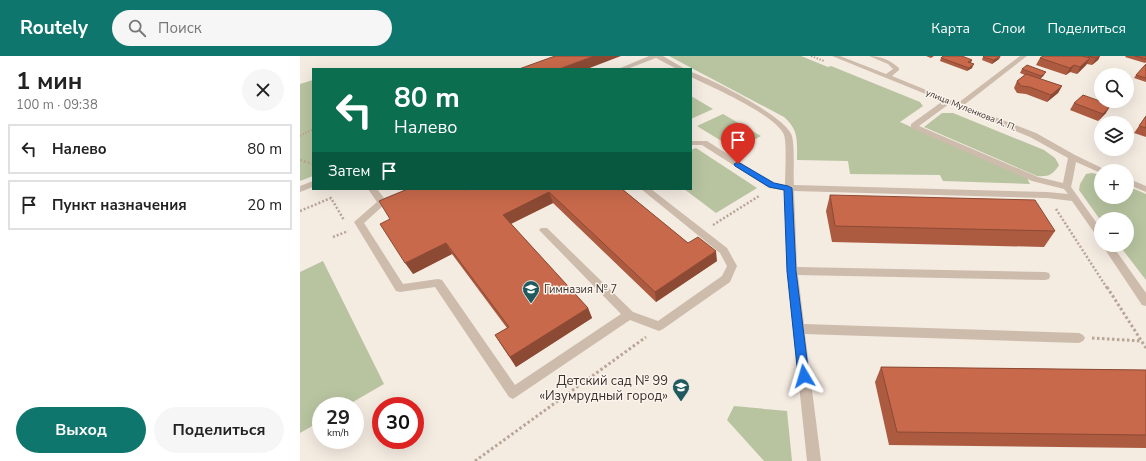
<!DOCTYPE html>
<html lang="ru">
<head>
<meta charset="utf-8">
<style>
	body { margin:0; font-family:"Nunito Sans",sans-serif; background:#f6f6f6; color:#222; height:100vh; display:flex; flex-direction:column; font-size:15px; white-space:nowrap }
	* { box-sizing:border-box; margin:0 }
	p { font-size:13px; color:#767676 }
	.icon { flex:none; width:22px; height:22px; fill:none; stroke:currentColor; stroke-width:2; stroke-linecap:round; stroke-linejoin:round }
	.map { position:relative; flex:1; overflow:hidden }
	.panel { display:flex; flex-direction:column; background:#fff; width:300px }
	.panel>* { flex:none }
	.banner { position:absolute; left:12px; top:12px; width:380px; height:122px; border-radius:0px; box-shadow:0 4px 16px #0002; background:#0b6e4f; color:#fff; overflow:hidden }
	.fabs { position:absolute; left:794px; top:12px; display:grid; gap:8px }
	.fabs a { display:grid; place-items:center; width:40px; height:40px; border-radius:50%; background:#fff; box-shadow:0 4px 16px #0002; font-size:20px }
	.speed { position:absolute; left:12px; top:341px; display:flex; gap:8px; font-size:20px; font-weight:700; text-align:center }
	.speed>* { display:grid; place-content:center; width:52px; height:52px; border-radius:50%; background:#fff; box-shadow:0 4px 16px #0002; line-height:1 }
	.speed small { font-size:10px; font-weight:400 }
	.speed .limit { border:6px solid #d22; background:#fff; color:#111 }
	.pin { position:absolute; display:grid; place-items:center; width:34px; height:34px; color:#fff; margin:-41px -17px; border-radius:50% 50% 50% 0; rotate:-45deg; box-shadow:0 0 4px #0007 }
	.pin .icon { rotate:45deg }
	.me { position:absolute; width:44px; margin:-22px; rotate:353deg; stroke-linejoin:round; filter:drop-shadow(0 0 3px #0008) }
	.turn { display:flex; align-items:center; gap:14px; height:84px; padding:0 16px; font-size:18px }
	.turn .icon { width:52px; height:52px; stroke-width:2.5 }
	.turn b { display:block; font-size:28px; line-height:34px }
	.then { display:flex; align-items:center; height:38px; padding:0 16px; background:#0003; gap:8px; font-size:15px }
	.round { display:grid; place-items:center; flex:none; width:42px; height:42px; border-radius:21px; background:#f6f6f6 }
	.headline { display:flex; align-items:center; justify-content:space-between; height:68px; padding:0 16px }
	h1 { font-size:24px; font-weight:700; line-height:30px }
	.button { display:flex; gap:8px; margin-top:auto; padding:8px 16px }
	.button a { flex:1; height:46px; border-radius:24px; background:#0f766e; color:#fff; font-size:16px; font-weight:700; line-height:46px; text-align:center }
	.button a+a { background:#f6f6f6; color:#222 }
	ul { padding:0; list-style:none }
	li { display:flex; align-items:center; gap:12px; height:50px; margin:0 8px 6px; padding:0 8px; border:2px solid #e0e0e0; border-radius:0px }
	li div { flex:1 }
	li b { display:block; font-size:15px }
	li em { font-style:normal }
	header { display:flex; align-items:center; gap:24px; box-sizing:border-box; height:56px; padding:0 20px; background:#0f766e; color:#fff }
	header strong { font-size:19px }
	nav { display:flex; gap:22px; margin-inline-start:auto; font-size:14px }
	.search { width:280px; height:36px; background:#f6f6f6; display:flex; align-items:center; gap:10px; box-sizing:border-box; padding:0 14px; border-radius:22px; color:#767676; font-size:15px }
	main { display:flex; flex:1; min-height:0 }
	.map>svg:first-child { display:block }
	.green { fill:#b8c4a0 }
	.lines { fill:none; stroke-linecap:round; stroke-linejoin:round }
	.path-far2 { stroke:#b9a596; stroke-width:2; stroke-dasharray:1.5 1.5; stroke-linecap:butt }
	.path-far1 { stroke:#b9a596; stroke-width:2.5; stroke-dasharray:2 2; stroke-linecap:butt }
	.path { stroke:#b9a596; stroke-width:3; stroke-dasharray:2.5 2.5; stroke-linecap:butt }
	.minor { fill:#cdbbac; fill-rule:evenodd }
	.wall { fill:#ac5a40 }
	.shaded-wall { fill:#8c4a34 }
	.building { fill:#c8694b; stroke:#8c4a34 }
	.route { fill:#1a73e8; stroke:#114b97 }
	.labels { text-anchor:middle; stroke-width:3; stroke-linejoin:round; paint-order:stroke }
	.far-street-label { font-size:9px; fill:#3b302b; stroke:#fbf5ee }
	.poi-label { font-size:11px; fill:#3b302b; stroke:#fbf5ee; text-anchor:start }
	.near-poi-label { font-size:13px; fill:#3b302b; stroke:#fbf5ee; text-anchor:end }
</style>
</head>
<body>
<header>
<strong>Routely</strong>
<div class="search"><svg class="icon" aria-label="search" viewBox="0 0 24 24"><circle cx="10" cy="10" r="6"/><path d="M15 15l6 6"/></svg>Поиск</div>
<nav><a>Карта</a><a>Слои</a><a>Поделиться</a></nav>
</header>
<main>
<section class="panel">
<div class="headline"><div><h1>1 мин</h1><p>100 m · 09:38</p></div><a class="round"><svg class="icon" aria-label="close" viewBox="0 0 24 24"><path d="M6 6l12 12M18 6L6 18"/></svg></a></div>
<ul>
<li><svg class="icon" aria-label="left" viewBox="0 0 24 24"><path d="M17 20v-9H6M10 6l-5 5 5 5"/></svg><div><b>Налево</b></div><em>80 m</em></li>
<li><svg class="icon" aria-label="arrive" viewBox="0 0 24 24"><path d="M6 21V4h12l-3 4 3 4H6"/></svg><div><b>Пункт назначения</b></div><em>20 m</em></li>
</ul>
<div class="button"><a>Выход</a><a>Поделиться</a></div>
</section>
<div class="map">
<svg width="846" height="405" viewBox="0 0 846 405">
	<rect width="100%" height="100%" fill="#f4ebe1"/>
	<!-- green -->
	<path class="green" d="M 369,0 L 501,0 L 528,11 L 531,10 L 620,46 L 623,50 L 600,66 L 727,122 L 730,128 L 643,125 L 640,119 L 550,118 L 548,105 L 497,104 C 497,85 499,74 484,61 Z
		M 13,24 L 13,120 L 0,125 L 0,28 Z
		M 391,40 L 413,53 L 391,63 Z
		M 642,57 L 653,57 L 744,94 L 755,102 L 759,109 C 753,119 748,121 737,120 L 624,71 Z
		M 423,58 L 461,80 L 436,94 L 397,70 Z
		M 396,92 L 457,132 L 416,157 L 384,133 L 391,133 L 391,94 Z
		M 792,117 L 801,119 L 801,141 L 827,141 L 827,130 L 846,138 L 846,224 L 819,189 L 827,189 L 827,163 L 801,163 L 801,165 L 779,134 L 780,128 L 786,118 Z
		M 23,205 L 84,328 L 46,350 L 21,350 L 21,365 L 0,377 L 0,216 Z
		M 434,350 L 487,355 L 492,405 L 464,405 L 427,364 Z"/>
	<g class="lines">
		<!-- path-far2 -->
		<path class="path-far2" d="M 511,0 L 524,5
			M 0,80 L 13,73"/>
		<!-- path-far1 -->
		<path class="path-far1" d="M 0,104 L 13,108
			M 756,153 L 807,232
			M 0,155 L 31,142 L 44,164
			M 413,169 L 459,140
			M 33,181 L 48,175"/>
		<!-- path -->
		<path class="path" d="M 807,231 L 846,292
			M 792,282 L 842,285
			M 175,405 L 346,281"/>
		<!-- minor -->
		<path class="minor" d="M 349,0 L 363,0 L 385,13 L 377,13 L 356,2 L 327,13 L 318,13 Z
			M 532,0 L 540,0 L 586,18 L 593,13 L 588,8 L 569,0 C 581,0 590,4 599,12 L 599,14 L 592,20 L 658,47 L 720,0 L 727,0 L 664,49 L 736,77 L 775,99 L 808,115 L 801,115 L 801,117 L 776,106 L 772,127 L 771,131 L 801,173 L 801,183 L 798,182 L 772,145 L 747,142 L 494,135 L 497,211 L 745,216 L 749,217 L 750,220 L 749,223 L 745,224 L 498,219 L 504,268 L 779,277 L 783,279 L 785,282 L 783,285 L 779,287 L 505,278 L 521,405 L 507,405 L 487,215 L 485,134 L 469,132 L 402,89 L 391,89 L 391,85 L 407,85 L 474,128 L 485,129 C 485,119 487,87 484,79 C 478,60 410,30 391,21 L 391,16 C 410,22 487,61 492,80 C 495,92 493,116 494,129 L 747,136 L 768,138 L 764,133 L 732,125 L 611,72 L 611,68 L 643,45 ZM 649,48 L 730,81 L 768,102 L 763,127 L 738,121 L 619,70 Z
			M 827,122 L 846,130 L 846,136 L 827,128 Z
			M 13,125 L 13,131 L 0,136 L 0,130 Z
			M 68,133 L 77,133 L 84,142 L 106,133 L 118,133 L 85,148 L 64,167 L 103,228 L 138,223 L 142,224 L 215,329 L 321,258 L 241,176 L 239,174 L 241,172 L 247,172 L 333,256 L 358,265 L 422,220 L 427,210 L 420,197 L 341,133 L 351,133 L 427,192 L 437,210 L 430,226 L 363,273 L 359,275 L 330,264 L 213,343 L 209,341 L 135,231 L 100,236 L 96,235 L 54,166 L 77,146 Z
			M 802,189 L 812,189 L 846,237 L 846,250 L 842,249 Z"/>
	</g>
	<!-- wall -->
	<path class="wall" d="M 626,0 L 634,0 L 631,2 Z
		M 743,0 L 800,0 L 798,4 L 792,9 L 787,8 L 777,18 L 770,16 L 766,19 L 736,9 L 740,2 Z
		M 826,0 L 846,0 L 846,6 L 845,7 L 825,1 Z
		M 683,1 L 699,3 L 692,8 L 682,4 Z
		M 641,2 L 672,4 L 671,7 L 672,12 L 667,15 L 640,5 Z
		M 846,8 L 846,26 L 834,22 L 836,19 Z
		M 722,13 L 744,19 L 740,23 L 762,30 L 758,37 L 747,46 L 726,38 L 717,37 L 714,32 L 717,25 L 725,19 L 720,17 Z
		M 774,47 L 806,57 L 798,65 L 770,54 Z
		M 846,60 L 846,81 L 834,77 Z
		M 322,133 L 388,187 L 417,205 L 356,246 L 253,147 L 211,168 L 288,252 L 292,262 L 216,311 L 202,290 L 195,279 L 207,272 L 152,198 L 113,218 L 165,134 Z
		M 530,139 L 755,175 L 744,191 L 532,186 L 526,155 Z
		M 581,311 L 846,314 L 846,392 L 589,389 L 575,326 Z"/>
	<!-- shaded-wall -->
	<path class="shaded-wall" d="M 294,0 L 321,0 L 287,13 L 259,13 Z
		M 701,0 L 699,3 L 692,8 L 694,4 Z
		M 799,0 L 800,0 L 798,4 L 792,9 L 796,2 Z
		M 790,2 L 786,9 L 777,18 L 780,11 Z
		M 674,8 L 672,12 L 667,15 L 669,12 Z
		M 774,9 L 770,16 L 766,19 L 770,12 Z
		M 746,16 L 744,19 L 739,24 L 741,20 Z
		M 762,30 L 758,37 L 747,46 L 751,39 Z
		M 811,49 L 806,57 L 798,65 L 803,58 Z
		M 249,136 L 253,147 L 208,169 L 203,159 Z
		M 146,187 L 152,198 L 113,218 L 105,207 Z
		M 416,195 L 417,205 L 356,246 L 355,236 Z
		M 288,252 L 292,262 L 216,311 L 210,301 Z"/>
	<!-- building -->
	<path class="building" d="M 255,0 L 294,0 L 259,13 L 219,13 Z
		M 643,0 L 662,0 L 672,4 L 668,6 L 674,8 L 669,12 L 641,2 Z
		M 684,0 L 700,0 L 694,4 L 683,1 Z
		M 743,0 L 782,0 L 790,2 L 780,11 L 774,9 L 770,12 L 740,2 Z
		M 788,0 L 799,0 L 796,2 Z
		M 835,0 L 846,0 L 846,3 Z
		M 846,8 L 846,22 L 836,19 Z
		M 727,9 L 746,16 L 741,20 L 722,13 Z
		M 726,18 L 762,30 L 751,39 L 730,31 L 721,30 L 717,25 Z
		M 783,39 L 811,49 L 803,58 L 774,47 Z
		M 846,60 L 846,72 L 839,70 Z
		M 108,133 L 164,133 L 165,134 L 168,133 L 322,133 L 388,187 L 398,181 L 416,195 L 355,236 L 249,136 L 203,159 L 288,252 L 210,301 L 195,279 L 209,271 L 146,187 L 105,207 L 80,168 L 90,163 L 79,145 Z
		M 530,139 L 735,144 L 755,175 L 535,170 Z
		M 581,311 L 846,314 L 846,379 L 597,376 Z"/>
	<!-- route -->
	<path class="route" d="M 438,106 L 474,127 L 488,130 L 492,132 L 496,215 L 509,320 L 508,323 L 504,325 L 500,323 L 498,320 L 487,215 L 484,134 L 469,131 L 435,110 L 434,108 Z"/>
	<!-- icons -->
	<defs>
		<g id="school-pin" transform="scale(0.9)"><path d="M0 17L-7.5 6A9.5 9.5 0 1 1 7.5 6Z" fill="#1f5a5e" stroke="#fbf5ee"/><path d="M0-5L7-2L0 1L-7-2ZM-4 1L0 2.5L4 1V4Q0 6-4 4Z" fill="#fff"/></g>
	</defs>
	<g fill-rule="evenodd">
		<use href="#school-pin" x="231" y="233"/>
		<use href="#school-pin" x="381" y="331"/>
	</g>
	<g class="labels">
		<!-- far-street labels -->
		<g class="far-street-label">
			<text transform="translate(671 54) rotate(22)" y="3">улица Муленкова А. П.</text>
		</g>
		<!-- poi labels -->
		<g class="poi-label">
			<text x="244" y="237">Гимназия № 7</text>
		</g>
		<!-- near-poi labels -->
		<g class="near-poi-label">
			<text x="368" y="329">Детский сад № 99<tspan x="368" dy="15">«Изумрудный город»</tspan></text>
		</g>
	</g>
</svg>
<div class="fabs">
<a><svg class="icon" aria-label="search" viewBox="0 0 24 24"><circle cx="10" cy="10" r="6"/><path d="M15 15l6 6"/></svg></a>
<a><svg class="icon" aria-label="layers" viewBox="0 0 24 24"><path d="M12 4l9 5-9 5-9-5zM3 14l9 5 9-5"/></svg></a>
<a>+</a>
<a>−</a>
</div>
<div class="speed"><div>29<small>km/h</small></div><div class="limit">30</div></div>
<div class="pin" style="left:438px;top:108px;background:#d93025"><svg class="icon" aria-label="arrive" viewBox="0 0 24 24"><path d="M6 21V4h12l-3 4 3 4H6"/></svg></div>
<svg class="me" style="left:504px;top:320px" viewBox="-20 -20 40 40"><path d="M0-17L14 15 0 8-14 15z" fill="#1a73e8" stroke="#fff" stroke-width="4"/></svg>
<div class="banner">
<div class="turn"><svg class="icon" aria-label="left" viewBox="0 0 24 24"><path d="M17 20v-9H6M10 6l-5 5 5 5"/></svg><div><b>80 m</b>Налево</div></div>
<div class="then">Затем<svg class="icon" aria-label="arrive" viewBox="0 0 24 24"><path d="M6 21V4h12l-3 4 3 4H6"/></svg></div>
</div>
</div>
</main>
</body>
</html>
